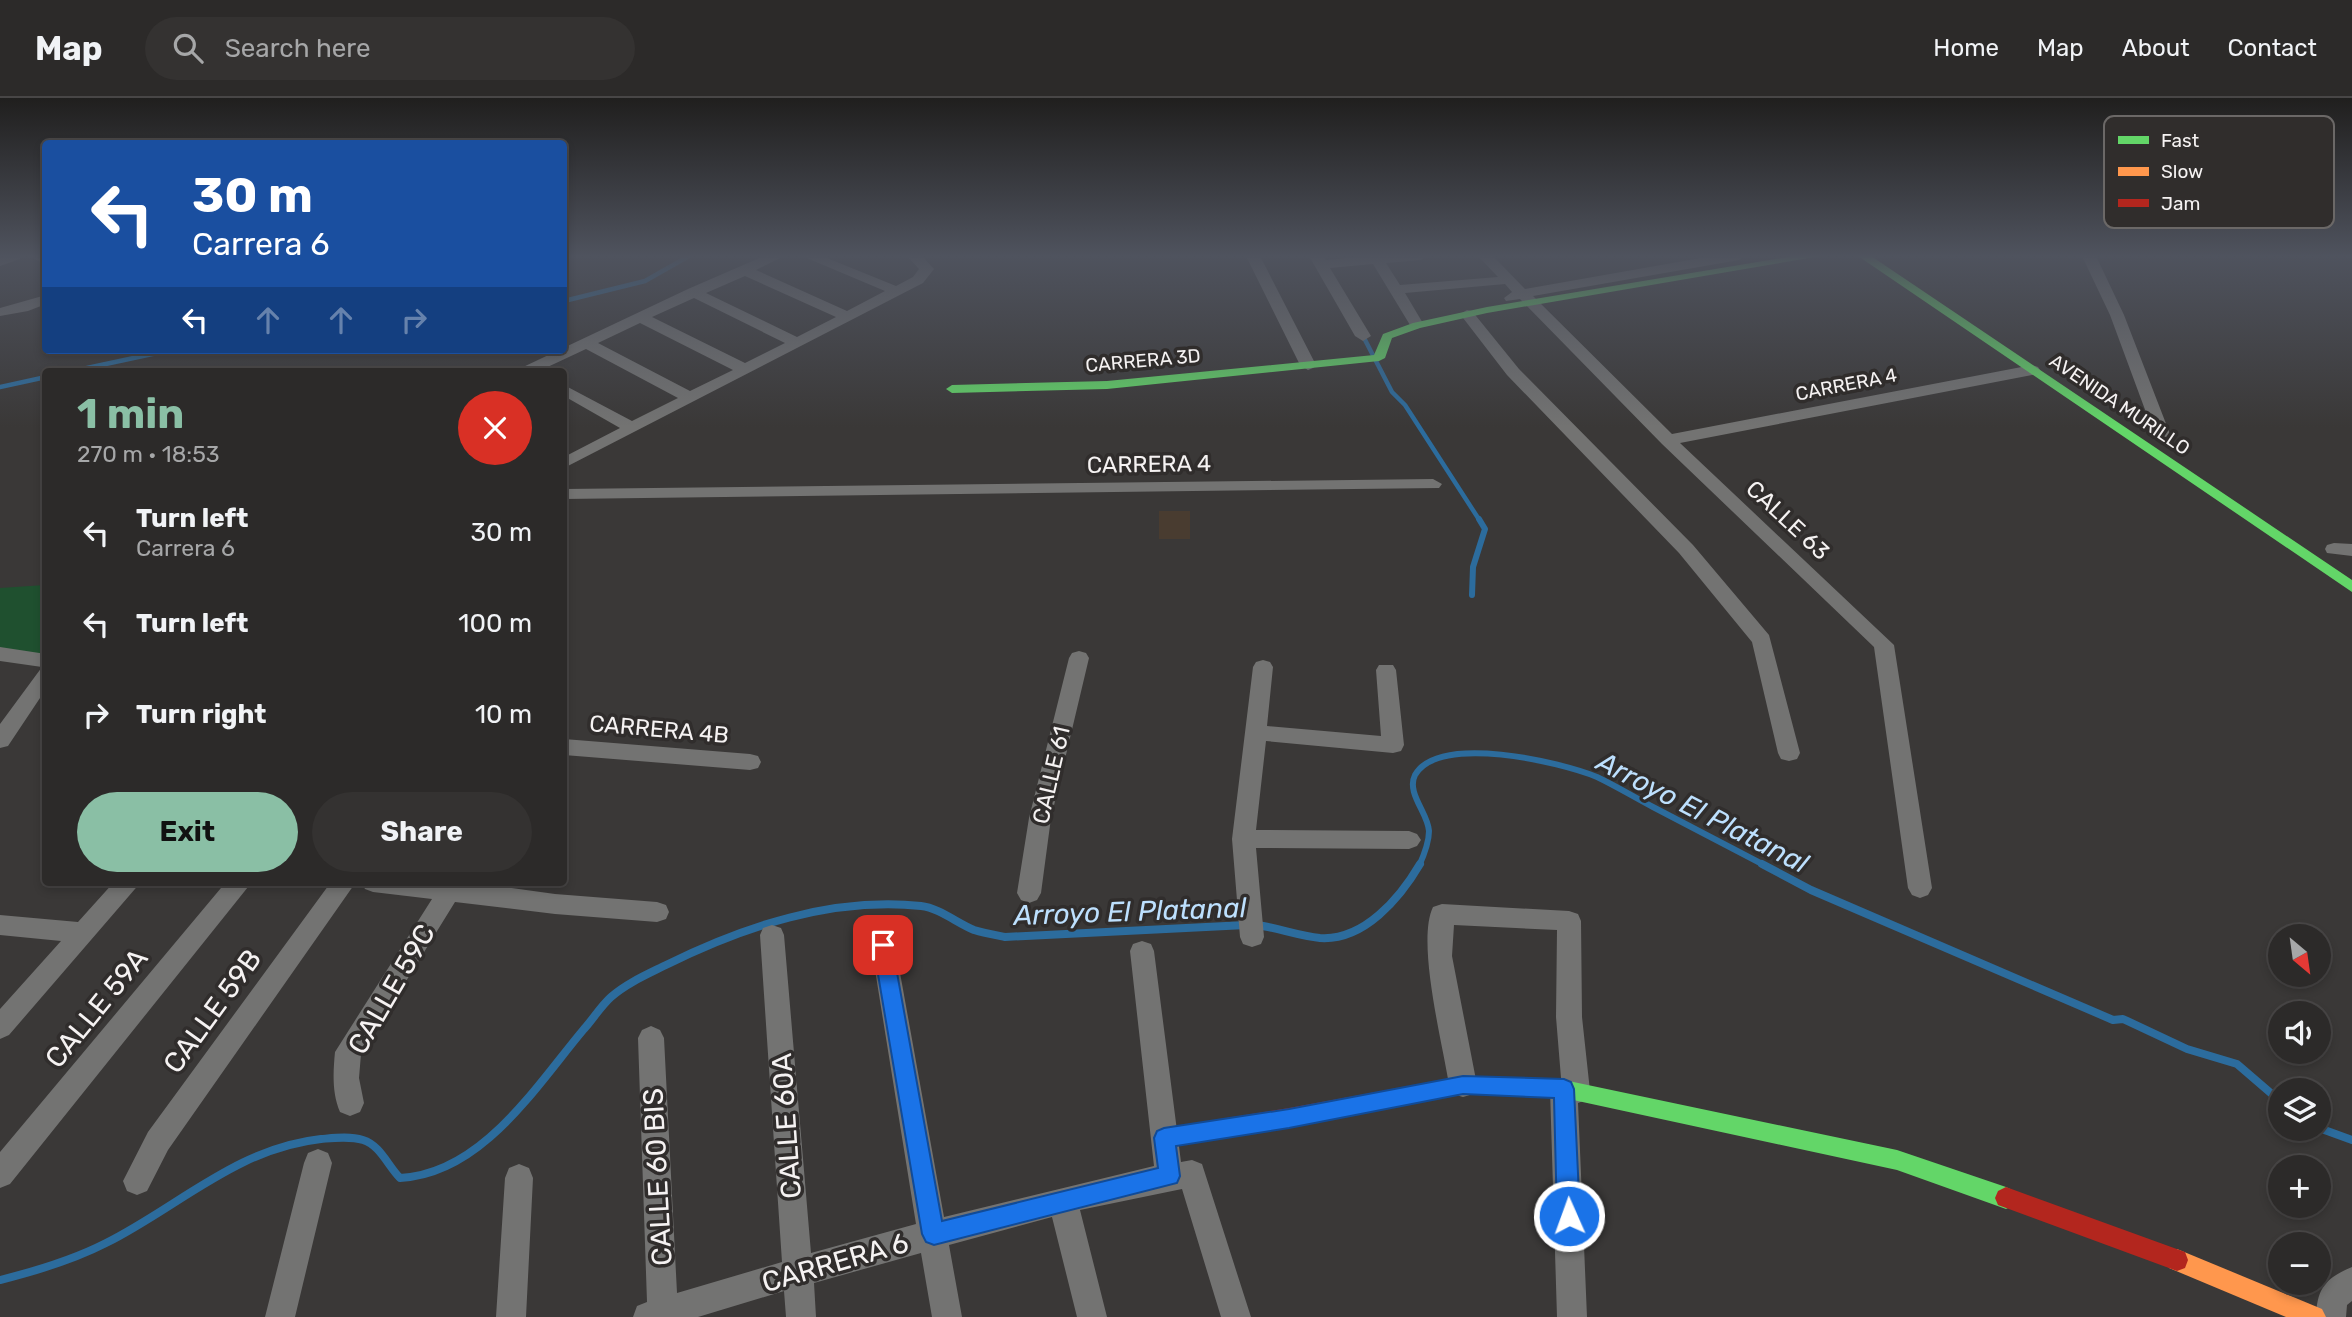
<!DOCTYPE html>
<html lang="en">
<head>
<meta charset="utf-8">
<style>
	body { margin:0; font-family:Rubik,sans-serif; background:#343231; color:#f1f3f6; height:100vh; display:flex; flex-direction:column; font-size:26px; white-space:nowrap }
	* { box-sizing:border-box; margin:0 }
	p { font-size:23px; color:#a6a7a8 }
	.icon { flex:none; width:38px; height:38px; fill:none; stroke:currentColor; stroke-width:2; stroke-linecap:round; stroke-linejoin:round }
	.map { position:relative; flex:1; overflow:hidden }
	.sheet { position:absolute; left:42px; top:270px; width:525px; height:518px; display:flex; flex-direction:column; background:#2c2a29; border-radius:7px; box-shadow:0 4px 10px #0003,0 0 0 2px #484646 }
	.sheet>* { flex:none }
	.guide { position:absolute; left:42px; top:42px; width:525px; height:214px; border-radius:7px; box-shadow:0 4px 10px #0003,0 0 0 2px #484646; background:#1a4fa0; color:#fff; overflow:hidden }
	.needle { width:46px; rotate:151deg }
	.tools { position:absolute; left:2268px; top:826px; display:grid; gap:14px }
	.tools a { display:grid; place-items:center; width:63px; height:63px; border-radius:50%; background:#2c2a29; box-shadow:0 4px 10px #0003,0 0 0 2px #484646; font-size:35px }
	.pin { position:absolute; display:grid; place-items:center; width:60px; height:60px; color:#fff; margin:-30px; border-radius:14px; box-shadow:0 4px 10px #0006 }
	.me { position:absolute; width:77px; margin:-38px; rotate:358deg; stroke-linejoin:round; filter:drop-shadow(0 0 5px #0008) }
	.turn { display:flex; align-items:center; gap:24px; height:147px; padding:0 35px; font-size:32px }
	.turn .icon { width:91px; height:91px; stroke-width:2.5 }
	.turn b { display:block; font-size:49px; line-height:60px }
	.lanes { display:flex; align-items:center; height:66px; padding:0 35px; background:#0003; justify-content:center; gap:35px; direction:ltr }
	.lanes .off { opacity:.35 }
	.round { display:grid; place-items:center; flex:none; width:74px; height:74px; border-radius:37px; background:#343231 }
	.summary { display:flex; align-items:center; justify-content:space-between; height:119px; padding:0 35px }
	h1 { font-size:42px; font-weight:700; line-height:52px; color:#8abfa5 }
	.primary-button { display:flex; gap:14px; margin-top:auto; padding:14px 35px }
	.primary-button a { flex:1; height:80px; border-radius:42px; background:#8abfa5; color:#111; font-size:28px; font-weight:700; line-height:80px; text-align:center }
	.primary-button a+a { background:#343231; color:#f1f3f6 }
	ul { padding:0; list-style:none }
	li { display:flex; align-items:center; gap:21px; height:91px; padding:0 35px }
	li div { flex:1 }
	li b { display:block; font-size:26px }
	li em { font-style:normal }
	header { display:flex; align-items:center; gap:42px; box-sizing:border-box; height:98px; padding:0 35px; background:#2c2a29; border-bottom:2px solid #484646 }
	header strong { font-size:33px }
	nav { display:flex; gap:38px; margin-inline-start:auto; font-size:24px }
	.search { width:490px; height:63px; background:#343231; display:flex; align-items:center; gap:18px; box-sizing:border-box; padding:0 24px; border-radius:38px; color:#a6a7a8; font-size:26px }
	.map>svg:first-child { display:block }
	.education { fill:#493c30 }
	.green { fill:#1f502f }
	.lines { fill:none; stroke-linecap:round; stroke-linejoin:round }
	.stream-far2 { stroke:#2c6c9d; stroke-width:4.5 }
	.stream-far1 { stroke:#2c6c9d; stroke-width:6 }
	.stream { stroke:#2c6c9d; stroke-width:8 }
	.street { fill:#737372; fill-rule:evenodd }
	.fast { fill:#63d668; fill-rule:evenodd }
	.slow { fill:#ff974d; fill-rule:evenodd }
	.jam { fill:#b3261e; fill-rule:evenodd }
	.route { fill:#1a73e8; stroke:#114b97; stroke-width:2 }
	.labels { text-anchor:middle; stroke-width:7; stroke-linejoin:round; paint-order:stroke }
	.far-street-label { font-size:19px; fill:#f5f2f2; stroke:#302d2c }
	.street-label { font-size:23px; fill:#f5f2f2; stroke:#302d2c }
	.near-water-label { font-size:28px; font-style:italic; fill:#bde0fe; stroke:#302d2c }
	.near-street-label { font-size:28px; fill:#f5f2f2; stroke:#302d2c }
	.key { fill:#302d2c; stroke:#6b6867; stroke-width:2 }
	.key-label { font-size:19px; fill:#f5f2f2 }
</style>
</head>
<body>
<header>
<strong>Map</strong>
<div class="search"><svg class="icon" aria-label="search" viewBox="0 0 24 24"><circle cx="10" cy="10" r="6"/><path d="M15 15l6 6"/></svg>Search here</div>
<nav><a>Home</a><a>Map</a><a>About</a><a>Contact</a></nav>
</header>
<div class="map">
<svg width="2352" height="1219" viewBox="0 0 2352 1219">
	<rect width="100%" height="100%" fill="#3a3837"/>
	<!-- education -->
	<path class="education" d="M 1159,413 L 1190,413 L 1190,441 L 1159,441 Z"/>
	<!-- green -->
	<path class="green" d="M 45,487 L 46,557 L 0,553 L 0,490 Z"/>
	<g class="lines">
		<!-- stream-far2 -->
		<path class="stream-far2" d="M 564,203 L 645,183 L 689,158
			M 1363,238 L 1392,294 L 1405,307 L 1480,423
			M 73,273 L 171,252
			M 0,289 L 46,279"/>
		<!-- stream-far1 -->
		<path class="stream-far1" d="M 1472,497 L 1473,469 L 1485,431 L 1479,421
			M 1419,768 C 1424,757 1429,745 1429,733 C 1428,715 1406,695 1415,677 C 1439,635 1560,664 1597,679 C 1616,688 1634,699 1653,709 C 1691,729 1728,748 1766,768"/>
		<!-- stream -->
		<path class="stream" d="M 1762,766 L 1811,792 L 2113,922 L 2123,921 L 2187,951 L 2237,966 L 2280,1003
			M 1257,827 C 1278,830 1299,838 1320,840 C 1364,843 1400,800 1420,766
			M 2319,1030 L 2352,1042
			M 0,1182 C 36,1173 73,1162 106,1145 C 178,1109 237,1050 321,1041 C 334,1040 350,1038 363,1042 C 380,1047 388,1068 400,1080 C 482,1076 536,988 584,931 C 593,921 601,908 611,899 C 627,885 648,876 666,867 C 745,828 832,799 921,808 C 939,810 957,825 974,832 C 984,835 995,837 1005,839 L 1246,827"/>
		<!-- street -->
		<path class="street" d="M 22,158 L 20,161 L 0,168 L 0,159 Z
			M 29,158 L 46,158 L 46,167 Z
			M 764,158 L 784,158 L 756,172 L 847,213 L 885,193 L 802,158 L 822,158 L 896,188 L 913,179 L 919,171 L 907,158 L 922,158 L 934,171 L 923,185 L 564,370 L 564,359 L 620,330 L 564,298 L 564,287 L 632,323 L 678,300 L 586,251 L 539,273 L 519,273 L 521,270 L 688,191 ZM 745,178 L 836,219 L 797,239 L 706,195 ZM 694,200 L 785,245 L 745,265 L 652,219 ZM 640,225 L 733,272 L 690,293 L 598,245 Z
			M 1246,158 L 1260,158 L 1316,267 L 1313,270 L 1308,272 L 1300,267 Z
			M 1309,158 L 1323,158 L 1326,162 L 1368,158 L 1428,158 L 1421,162 L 1386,165 L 1400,187 L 1498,179 L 1478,158 L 1493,158 L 1525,191 L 1712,158 L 1746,158 L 1739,162 L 1533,198 L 1672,336 L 2032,267 L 2038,269 L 2040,272 L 2038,275 L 2032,277 L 1680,345 L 1894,547 L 1932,790 L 1928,797 L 1920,800 L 1912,797 L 1908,790 L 1874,549 L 1662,346 L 1520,201 L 1506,203 L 1504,200 L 1512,194 L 1505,186 L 1405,195 L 1424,227 L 1417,231 L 1410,227 L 1373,166 L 1330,170 L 1371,238 L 1363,243 L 1355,238 Z
			M 2082,158 L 2096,158 L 2124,217 L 2170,336 L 2168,340 L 2156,340 L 2154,336 L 2110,217 Z
			M 46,197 L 46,206 L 28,213 L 0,218 L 0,210 Z
			M 1467,212 L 1472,213 L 1519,271 L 1693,447 L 1769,537 L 1800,655 L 1797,661 L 1789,663 L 1781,661 L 1778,655 L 1752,544 L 1679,455 L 1507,277 L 1460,216 Z
			M 1433,381 L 1442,386 L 1439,390 L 564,401 L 564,391 Z
			M 2334,445 L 2352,446 L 2352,458 L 2327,455 L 2325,451 L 2327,447 Z
			M 0,549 L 46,556 L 46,591 L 8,648 L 0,650 L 0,626 L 42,569 L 0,563 Z
			M 1079,553 L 1086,555 L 1089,560 L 1051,720 L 1041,795 L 1037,802 L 1029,805 L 1021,802 L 1017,795 L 1029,720 L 1069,560 L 1072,555 Z
			M 1263,562 L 1270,564 L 1273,569 L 1267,628 L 1381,638 L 1376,572 L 1379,567 L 1393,567 L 1396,572 L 1404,647 L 1401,653 L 1393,655 L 1266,643 L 1256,732 L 1409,733 L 1417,736 L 1421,742 L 1417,748 L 1409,751 L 1256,750 L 1264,839 L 1261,846 L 1252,849 L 1243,846 L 1240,839 L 1232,741 L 1253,569 L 1256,564 Z
			M 564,641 L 750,656 L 758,658 L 761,664 L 758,670 L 750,672 L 564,657 Z
			M 114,784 L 141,784 L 9,937 L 0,941 L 0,911 L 61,843 L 0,837 L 0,817 L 78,824 Z
			M 226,784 L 252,784 L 10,1086 L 0,1090 L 0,1054 Z
			M 331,784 L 356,784 L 168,1052 L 147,1093 L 137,1097 L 127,1093 L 123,1083 L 148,1034 Z
			M 361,784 L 467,784 L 555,796 L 657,804 L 666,807 L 669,814 L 666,821 L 657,824 L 555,816 L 455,804 L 361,956 L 359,980 L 364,1005 L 360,1014 L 350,1018 L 340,1014 C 332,995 333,975 335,954 L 432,801 L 373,794 L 365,791 Z
			M 1442,806 L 1569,813 L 1578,816 L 1581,823 L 1582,919 L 1590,993 L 1586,1002 L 1578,1005 L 1587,1219 L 1557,1219 L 1550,991 L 1554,982 L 1561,980 L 1556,919 L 1557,832 L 1454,827 L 1452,858 L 1477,987 L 1473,996 L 1463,999 L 1453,996 L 1449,987 C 1443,947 1416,844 1433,809 Z
			M 772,827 L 781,830 L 784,837 L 811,1155 L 916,1126 L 871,847 L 874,840 L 883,837 L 892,840 L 895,847 L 944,1119 L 1154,1068 L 1130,853 L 1133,846 L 1142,843 L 1151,846 L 1154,853 L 1181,1064 L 1192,1062 L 1202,1066 L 1251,1219 L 1221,1219 L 1182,1091 L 1080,1112 L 1107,1219 L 1077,1219 L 1052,1119 L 949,1147 L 962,1219 L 932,1219 L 921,1155 L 814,1185 L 816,1219 L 786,1219 L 784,1193 L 698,1219 L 633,1219 L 637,1208 L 647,1204 L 638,940 L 642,932 L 651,928 L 660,932 L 664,940 L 677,1195 L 782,1164 L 760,837 L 763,830 Z
			M 318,1051 L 328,1055 L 332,1065 L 295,1219 L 265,1219 L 304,1065 L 308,1055 Z
			M 519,1066 L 529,1070 L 533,1080 L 526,1219 L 496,1219 L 505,1080 L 509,1070 Z
			M 2352,1169 L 2352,1203 L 2347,1207 L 2346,1219 L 2316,1219 C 2317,1191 2325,1180 2352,1169 Z"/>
		<!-- fast -->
		<path class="fast" d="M 1794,158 L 1821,158 L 1487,215 L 1420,230 L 1392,240 L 1385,260 L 1379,263 L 1107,291 L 952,295 L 946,291 L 952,287 L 1107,283 L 1374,257 L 1383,236 L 1413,225 L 1487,209 Z
			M 1858,158 L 1871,158 L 2352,482 L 2352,494 Z
			M 1490,979 L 1564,982 L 1897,1052 L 2006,1089 L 2014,1093 L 2017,1100 L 2014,1107 L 2006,1111 L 1897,1072 L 1564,1000 L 1490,997 L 1483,995 L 1480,988 L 1483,981 Z"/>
		<!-- slow -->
		<path class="slow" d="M 2177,1151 L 2322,1211 L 2326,1219 L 2286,1219 L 2169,1170 L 2166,1162 L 2169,1154 Z"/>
		<!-- jam -->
		<path class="jam" d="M 1463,978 L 1497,981 L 1500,988 L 1497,995 L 1490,997 L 1463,996 L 1289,1030 L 1164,1050 L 1157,1047 L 1154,1040 L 1157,1033 L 1164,1030 L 1289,1010 Z
			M 2006,1089 L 2185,1154 L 2188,1162 L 2185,1170 L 2177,1173 L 1998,1107 L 1995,1100 L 1998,1093 Z"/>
	</g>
	<!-- sky -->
	<linearGradient id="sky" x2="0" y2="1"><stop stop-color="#201f1e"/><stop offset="0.48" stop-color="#4f535e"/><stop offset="1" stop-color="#4f535e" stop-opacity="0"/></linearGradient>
	<rect width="2352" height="329" fill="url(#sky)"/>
	<!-- route -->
	<path class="route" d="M 883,839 L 889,841 L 892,847 L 942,1123 L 1158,1070 L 1154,1040 L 1157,1033 L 1164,1030 L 1289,1011 L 1463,978 L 1564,981 L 1571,984 L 1574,991 L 1580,1118 L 1576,1125 L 1569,1128 L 1561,1125 L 1557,1118 L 1554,1000 L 1463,996 L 1289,1030 L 1176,1048 L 1180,1078 L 1177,1085 L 934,1147 L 926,1144 L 922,1136 L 873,847 L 876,841 Z"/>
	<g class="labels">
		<!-- far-street labels -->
		<g class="far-street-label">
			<text transform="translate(1143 262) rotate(-5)" y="7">CARRERA 3D</text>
			<text transform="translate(1846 286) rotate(-11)" y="7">CARRERA 4</text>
			<text transform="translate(2120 306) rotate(34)" y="7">AVENIDA MURILLO</text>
		</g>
		<!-- street labels -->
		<g class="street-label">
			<text transform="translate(1149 366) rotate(-1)" y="8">CARRERA 4</text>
			<text transform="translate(1788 422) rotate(43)" y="8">CALLE 63</text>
			<text transform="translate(659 631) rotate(5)" y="8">CARRERA 4B</text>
			<text transform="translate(1051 677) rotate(-77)" y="8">CALLE 61</text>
		</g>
		<!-- near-water labels -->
		<g class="near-water-label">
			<text transform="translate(1703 714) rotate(27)" y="10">Arroyo El Platanal</text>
			<text transform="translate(1130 813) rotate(-2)" y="10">Arroyo El Platanal</text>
		</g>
		<!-- near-street labels -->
		<g class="near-street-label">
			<text transform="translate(391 891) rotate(-60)" y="10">CALLE 59C</text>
			<text transform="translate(96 910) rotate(-51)" y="10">CALLE 59A</text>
			<text transform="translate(212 913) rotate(-54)" y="10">CALLE 59B</text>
			<text transform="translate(786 1028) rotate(-94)" y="10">CALLE 60A</text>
			<text transform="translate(657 1079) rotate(-93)" y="10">CALLE 60 BIS</text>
			<text transform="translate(835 1164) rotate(-16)" y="10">CARRERA 6</text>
		</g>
	</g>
	<!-- legend -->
	<rect x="2104" y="18" width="230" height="112" rx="10" class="key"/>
	<rect x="2118" y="38" width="31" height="8" fill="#63d668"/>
	<rect x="2118" y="69" width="31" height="9" fill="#ff974d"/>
	<rect x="2118" y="101" width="31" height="8" fill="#b3261e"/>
	<g class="key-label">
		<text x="2161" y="49">Fast</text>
		<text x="2161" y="80">Slow</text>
		<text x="2161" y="112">Jam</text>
	</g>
</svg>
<div class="tools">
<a><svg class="needle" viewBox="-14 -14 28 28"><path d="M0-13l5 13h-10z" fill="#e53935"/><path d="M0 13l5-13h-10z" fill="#a6a7a8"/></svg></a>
<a><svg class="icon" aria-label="sound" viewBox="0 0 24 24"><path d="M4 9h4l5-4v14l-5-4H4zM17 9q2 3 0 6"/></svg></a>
<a><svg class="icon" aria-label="layers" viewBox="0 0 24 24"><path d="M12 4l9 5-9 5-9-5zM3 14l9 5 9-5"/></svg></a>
<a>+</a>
<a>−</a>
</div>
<div class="pin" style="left:883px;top:847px;background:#d93025"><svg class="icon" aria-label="arrive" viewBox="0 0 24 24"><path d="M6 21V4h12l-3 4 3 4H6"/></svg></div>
<svg class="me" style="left:1569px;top:1118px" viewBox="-20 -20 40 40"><circle r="17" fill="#1a73e8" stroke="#fff" stroke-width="3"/><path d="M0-11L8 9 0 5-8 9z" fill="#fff"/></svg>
<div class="guide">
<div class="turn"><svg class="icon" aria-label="left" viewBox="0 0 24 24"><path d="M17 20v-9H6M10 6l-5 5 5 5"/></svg><div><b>30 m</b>Carrera 6</div></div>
<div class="lanes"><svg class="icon" aria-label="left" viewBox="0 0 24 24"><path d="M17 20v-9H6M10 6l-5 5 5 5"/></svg><svg class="icon off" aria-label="ahead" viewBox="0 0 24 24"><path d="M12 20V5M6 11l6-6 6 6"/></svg><svg class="icon off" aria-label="ahead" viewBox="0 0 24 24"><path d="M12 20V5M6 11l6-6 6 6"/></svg><svg class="icon off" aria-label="right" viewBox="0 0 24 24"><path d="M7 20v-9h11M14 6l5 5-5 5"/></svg></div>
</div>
<section class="sheet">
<div class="summary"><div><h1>1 min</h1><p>270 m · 18:53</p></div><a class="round" style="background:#d93025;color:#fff"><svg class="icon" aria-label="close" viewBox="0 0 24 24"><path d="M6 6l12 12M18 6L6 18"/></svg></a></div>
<ul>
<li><svg class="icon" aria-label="left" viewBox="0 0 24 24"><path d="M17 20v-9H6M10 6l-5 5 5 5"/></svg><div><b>Turn left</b><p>Carrera 6</p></div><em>30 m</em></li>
<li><svg class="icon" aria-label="left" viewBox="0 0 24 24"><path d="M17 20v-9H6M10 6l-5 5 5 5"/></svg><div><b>Turn left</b></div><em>100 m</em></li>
<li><svg class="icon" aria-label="right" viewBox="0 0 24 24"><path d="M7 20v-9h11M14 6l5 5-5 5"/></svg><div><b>Turn right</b></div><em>10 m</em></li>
</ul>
<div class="primary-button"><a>Exit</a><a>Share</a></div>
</section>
</div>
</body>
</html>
